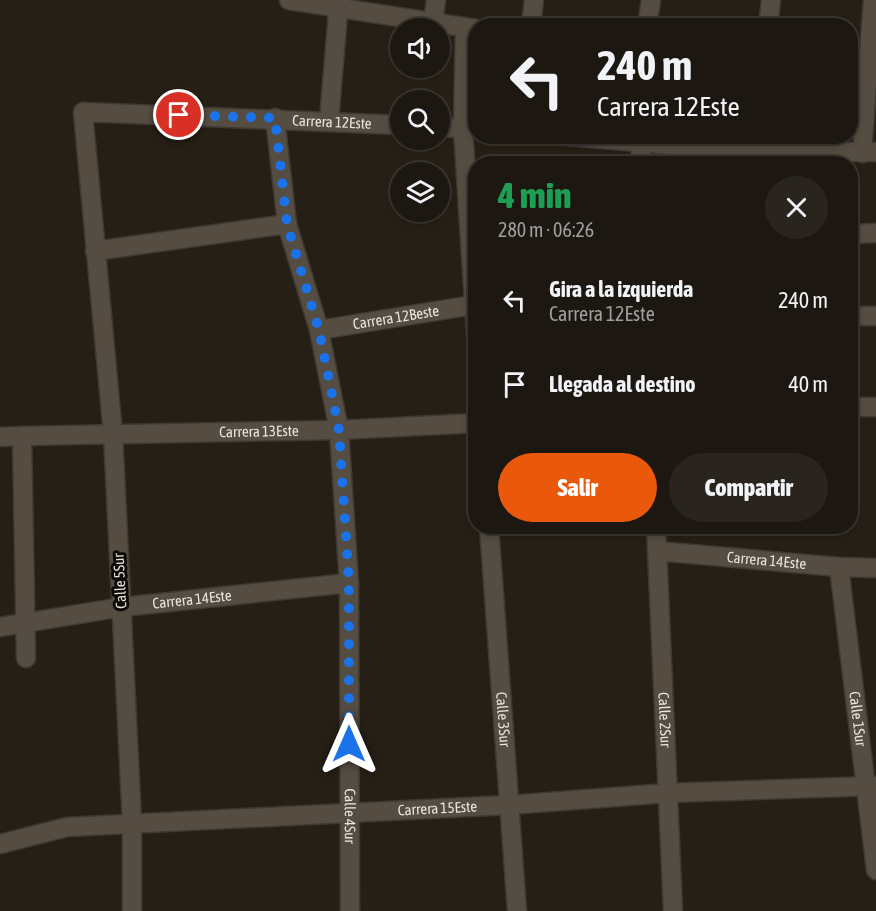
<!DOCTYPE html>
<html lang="es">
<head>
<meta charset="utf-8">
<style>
	body { margin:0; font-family:"Asap Condensed",sans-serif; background:#29241e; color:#f1f3f6; height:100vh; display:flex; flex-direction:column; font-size:22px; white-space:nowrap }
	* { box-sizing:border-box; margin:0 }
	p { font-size:20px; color:#a09f9f }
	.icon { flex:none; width:33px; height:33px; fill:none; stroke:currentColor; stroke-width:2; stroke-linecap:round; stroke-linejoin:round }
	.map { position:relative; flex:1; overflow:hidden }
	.panel { position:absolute; left:468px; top:156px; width:390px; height:378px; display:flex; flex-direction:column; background:#1c1710; border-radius:24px; box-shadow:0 3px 9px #0003,0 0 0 2px #3a3630 }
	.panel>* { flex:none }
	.hud { position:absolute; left:468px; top:18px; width:390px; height:126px; border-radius:24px; box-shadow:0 3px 9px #0003,0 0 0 2px #3a3630; background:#1c1710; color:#f1f3f6; overflow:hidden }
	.buttons { position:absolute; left:390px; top:18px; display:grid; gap:12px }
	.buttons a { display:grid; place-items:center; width:60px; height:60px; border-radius:50%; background:#1c1710; box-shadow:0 3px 9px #0003,0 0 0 2px #3a3630; font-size:30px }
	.pin { position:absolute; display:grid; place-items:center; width:51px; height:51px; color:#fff; margin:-26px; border:3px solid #fff; border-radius:50%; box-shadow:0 2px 6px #0007 }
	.me { position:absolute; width:66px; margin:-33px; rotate:0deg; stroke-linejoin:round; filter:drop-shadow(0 0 4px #0008) }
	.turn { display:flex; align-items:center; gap:21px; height:126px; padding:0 30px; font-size:27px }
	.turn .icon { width:78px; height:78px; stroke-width:2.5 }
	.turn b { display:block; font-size:42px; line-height:51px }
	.round { display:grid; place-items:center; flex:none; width:63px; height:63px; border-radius:32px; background:#29241e }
	.overview { display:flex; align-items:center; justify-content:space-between; height:102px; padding:0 30px }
	h1 { font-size:36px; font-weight:800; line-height:45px; color:#1e9e55 }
	.primary-button { display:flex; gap:12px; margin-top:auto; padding:12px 30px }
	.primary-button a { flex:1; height:69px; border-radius:36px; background:#ea580c; color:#fff; font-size:24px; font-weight:800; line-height:69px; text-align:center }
	.primary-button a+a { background:#29241e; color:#f1f3f6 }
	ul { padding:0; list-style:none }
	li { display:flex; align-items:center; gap:18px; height:84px; padding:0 30px }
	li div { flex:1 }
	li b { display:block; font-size:22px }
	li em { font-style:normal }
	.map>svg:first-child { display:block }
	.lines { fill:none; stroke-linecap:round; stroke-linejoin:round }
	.minor-casing { stroke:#3f3933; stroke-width:21 }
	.minor { stroke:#554c42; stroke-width:18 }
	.route { stroke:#1a73e8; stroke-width:10; stroke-dasharray:0 18 }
	.labels { text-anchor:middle; stroke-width:6; stroke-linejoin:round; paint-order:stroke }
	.street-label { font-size:15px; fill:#e9e4dd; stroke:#0d0906 }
</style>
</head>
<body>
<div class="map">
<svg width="876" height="911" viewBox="0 0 876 911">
	<rect width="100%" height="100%" fill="#261f15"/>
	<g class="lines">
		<!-- minor casing -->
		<g class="minor-casing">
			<g id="minor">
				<path d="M 289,0 L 476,29"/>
				<path d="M 433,23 L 436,0"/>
				<path d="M 531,26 L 534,0"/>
				<path d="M 647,26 L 651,0"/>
				<path d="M 768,26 L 771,0"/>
				<path d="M 465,27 L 463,128 L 476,334"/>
				<path id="s1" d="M 275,118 L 287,224 L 319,330 L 339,430 L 349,583 L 350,911"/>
				<path d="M 329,121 L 339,0"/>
				<path d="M 440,127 L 474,129"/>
				<path d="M 568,136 L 752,152 L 876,152"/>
				<path d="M 640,136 L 641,164"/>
				<path d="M 862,153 L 873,0"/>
				<path d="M 850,234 L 876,233"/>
				<path d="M 95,251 L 287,224"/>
				<path d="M 850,316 L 876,316"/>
				<path id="s2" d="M 319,330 L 473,305"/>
				<path d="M 850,407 L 876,407"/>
				<path d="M 0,437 L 22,436"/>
				<path id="s3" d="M 489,526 L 517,911"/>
				<path id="s4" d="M 656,526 L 673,911"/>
				<path id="s5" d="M 657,551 L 839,567 L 876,568"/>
				<path id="s6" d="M 839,567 L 876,870"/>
				<path id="s7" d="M 0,627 L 122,607 L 349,583"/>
				<path id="s8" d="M 26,658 L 22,436 L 339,430 L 476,423"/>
				<path id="s9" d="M 0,844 L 67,827 L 508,805 L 668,793 L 876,786"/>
				<path id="s10" d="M 132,911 L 132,823 L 113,434 L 83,112 L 400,125"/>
			</g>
		</g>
		<!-- minor -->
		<use href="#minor" class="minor"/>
	</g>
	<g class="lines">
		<!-- route -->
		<path class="route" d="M 179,115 L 275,118 L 287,224 L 319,330 L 339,430 L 349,583 L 349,744"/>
	</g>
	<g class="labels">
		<!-- street labels -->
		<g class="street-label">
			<text dy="5" stroke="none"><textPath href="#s10" startOffset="1050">Carrera 12Este</textPath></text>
			<text dy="5" stroke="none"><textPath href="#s2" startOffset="78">Carrera 12Beste</textPath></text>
			<text dy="5" stroke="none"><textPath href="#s8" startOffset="459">Carrera 13Este</textPath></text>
			<text dy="5" stroke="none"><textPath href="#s5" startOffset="110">Carrera 14Este</textPath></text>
			<text transform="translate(120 581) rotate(-93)" y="5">Calle 5Sur</text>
			<text dy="5" stroke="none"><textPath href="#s7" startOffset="194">Carrera 14Este</textPath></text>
			<text dy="5" stroke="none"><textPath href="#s3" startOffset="194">Calle 3Sur</textPath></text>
			<text dy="5" stroke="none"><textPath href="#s4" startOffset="194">Calle 2Sur</textPath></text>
			<text dy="5" stroke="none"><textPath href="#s6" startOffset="153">Calle 1Sur</textPath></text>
			<text dy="5" stroke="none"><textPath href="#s9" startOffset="440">Carrera 15Este</textPath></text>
			<text dy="5" stroke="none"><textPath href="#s1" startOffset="706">Calle 4Sur</textPath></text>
		</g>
	</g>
</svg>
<div class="buttons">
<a><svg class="icon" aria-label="sound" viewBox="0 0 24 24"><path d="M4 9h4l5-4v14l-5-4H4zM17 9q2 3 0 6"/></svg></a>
<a><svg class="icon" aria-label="search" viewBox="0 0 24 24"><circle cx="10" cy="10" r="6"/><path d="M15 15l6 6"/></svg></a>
<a><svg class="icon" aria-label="layers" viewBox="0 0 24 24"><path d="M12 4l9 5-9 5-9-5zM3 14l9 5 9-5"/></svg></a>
</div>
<div class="pin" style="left:179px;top:115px;background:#d93025"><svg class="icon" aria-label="arrive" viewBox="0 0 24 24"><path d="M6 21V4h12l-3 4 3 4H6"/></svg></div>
<svg class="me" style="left:349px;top:744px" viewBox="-20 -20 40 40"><path d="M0-17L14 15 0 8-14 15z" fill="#1a73e8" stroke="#fff" stroke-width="4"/></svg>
<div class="hud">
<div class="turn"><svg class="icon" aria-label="left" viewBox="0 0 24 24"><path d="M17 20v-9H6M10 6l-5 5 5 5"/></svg><div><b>240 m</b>Carrera 12Este</div></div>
</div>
<section class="panel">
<div class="overview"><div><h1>4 min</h1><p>280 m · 06:26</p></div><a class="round"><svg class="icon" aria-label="close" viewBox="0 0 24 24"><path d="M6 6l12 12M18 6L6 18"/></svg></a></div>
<ul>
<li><svg class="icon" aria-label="left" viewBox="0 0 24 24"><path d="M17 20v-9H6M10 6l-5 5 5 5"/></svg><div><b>Gira a la izquierda</b><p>Carrera 12Este</p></div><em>240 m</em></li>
<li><svg class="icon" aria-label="arrive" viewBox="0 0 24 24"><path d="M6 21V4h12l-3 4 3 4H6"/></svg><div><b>Llegada al destino</b></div><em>40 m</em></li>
</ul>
<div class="primary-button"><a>Salir</a><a>Compartir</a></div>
</section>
</div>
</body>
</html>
